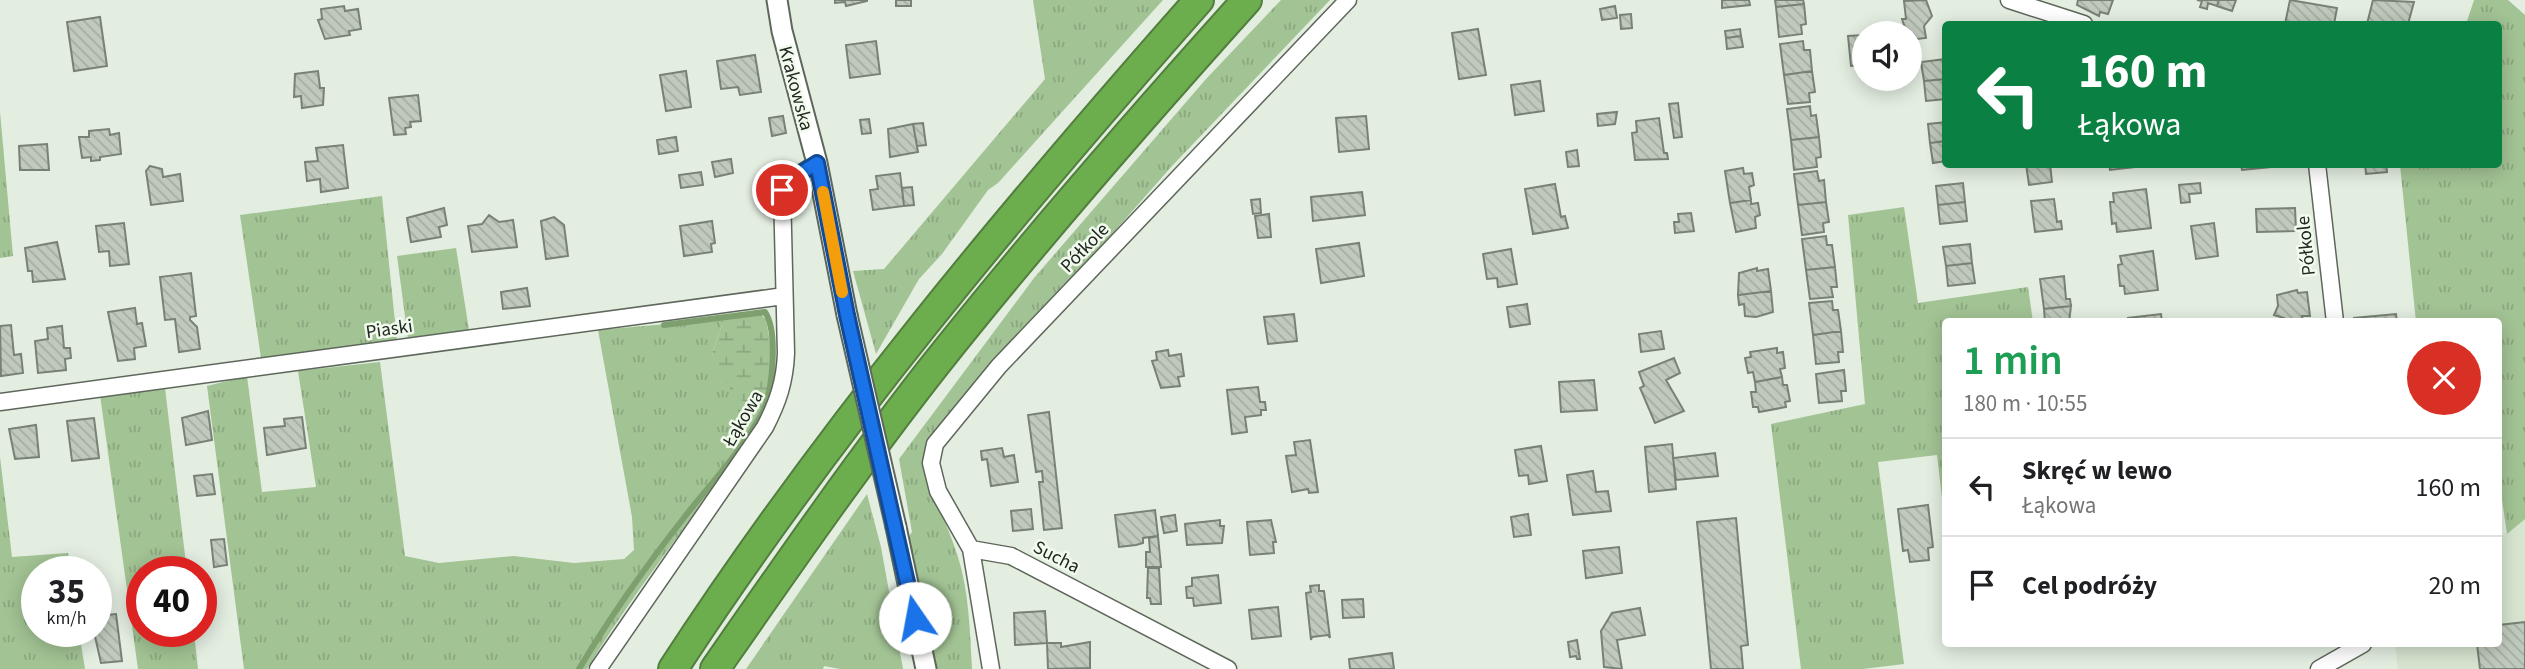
<!DOCTYPE html>
<html lang="pl">
<head>
<meta charset="utf-8">
<style>
	body { margin:0; font-family:"Source Sans 3",sans-serif; background:#f2f2f2; color:#202124; height:100vh; display:flex; flex-direction:column; font-size:26px; white-space:nowrap }
	* { box-sizing:border-box; margin:0 }
	p { font-size:23px; color:#757577 }
	.icon { flex:none; width:38px; height:38px; fill:none; stroke:currentColor; stroke-width:2; stroke-linecap:round; stroke-linejoin:round }
	.map { position:relative; flex:1; overflow:hidden }
	.drawer { position:absolute; left:1942px; top:318px; width:560px; height:329px; display:flex; flex-direction:column; background:#fff; border-radius:7px; box-shadow:0 4px 18px #0003 }
	.drawer>* { flex:none }
	.top-card { position:absolute; left:1942px; top:21px; width:560px; height:147px; border-radius:7px; box-shadow:0 4px 18px #0003; background:#0b8043; color:#fff; overflow:hidden }
	.tools { position:absolute; left:1852px; top:21px; display:grid; gap:14px }
	.tools a { display:grid; place-items:center; width:70px; height:70px; border-radius:50%; background:#fff; box-shadow:0 4px 18px #0003; font-size:35px }
	.speed { position:absolute; left:21px; top:556px; display:flex; gap:14px; font-size:35px; font-weight:700; text-align:center }
	.speed>* { display:grid; place-content:center; width:91px; height:91px; border-radius:50%; background:#fff; box-shadow:0 4px 18px #0003; line-height:1 }
	.speed small { font-size:18px; font-weight:400 }
	.speed .limit { border:10px solid #d22; background:#fff; color:#111 }
	.pin { position:absolute; display:grid; place-items:center; width:60px; height:60px; color:#fff; margin:-30px; border:4px solid #fff; border-radius:50%; box-shadow:0 2px 7px #0007 }
	.me { position:absolute; width:77px; margin:-38px; rotate:348deg; stroke-linejoin:round; filter:drop-shadow(0 0 5px #0008) }
	.turn { display:flex; align-items:center; gap:24px; height:147px; padding:0 21px; font-size:32px }
	.turn .icon { width:91px; height:91px; stroke-width:2.5 }
	.turn b { display:block; font-size:49px; line-height:60px }
	.round { display:grid; place-items:center; flex:none; width:74px; height:74px; border-radius:37px; background:#f2f2f2 }
	.summary { display:flex; align-items:center; justify-content:space-between; height:119px; padding:0 21px }
	h1 { font-size:42px; font-weight:600; line-height:52px; color:#1e9e55 }
	ul { padding:0; list-style:none }
	li { display:flex; align-items:center; gap:21px; height:98px; padding:0 21px; border-top:2px solid #e0e0e0 }
	li div { flex:1 }
	li b { display:block; font-size:26px }
	li em { font-style:normal }
	.map>svg:first-child { display:block }
	.built { fill:#d6e4d0 }
	.grass { fill:url(#grass-tufts) }
	.wetland { fill:url(#wetland-marsh) }
	.lines { fill:none; stroke-linecap:round; stroke-linejoin:round }
	.stream { stroke:#7da06e; stroke-width:6 }
	.building { fill:url(#building-back-hatch); stroke:#788175; stroke-width:2 }
	.minor-casing { stroke:#5e675b; stroke-width:19 }
	.tertiary-casing { stroke:#5e675b; stroke-width:23 }
	.motorway-casing { stroke:#527e3e; stroke-width:32 }
	.minor { stroke:#fff; stroke-width:16 }
	.tertiary { stroke:#fff; stroke-width:19 }
	.motorway { stroke:#6cad4d; stroke-width:28 }
	.tertiary-bridge-casing { stroke:#5e675b; stroke-width:23; stroke-linecap:butt }
	.tertiary-bridge { stroke:#fff; stroke-width:19 }
	.route-casing { stroke:#114b97; stroke-width:18 }
	.route { stroke:#1a73e8; stroke-width:12 }
	.slow { stroke:#f59e0b; stroke-width:12 }
	.labels { text-anchor:middle; stroke-width:5; stroke-linejoin:round; paint-order:stroke }
	.street-label { font-size:19px; fill:#222621; stroke:#f1fbed }
</style>
</head>
<body>
<div class="map">
<svg width="2525" height="669" viewBox="0 0 2525 669">
	<defs>
		<pattern id="grass-tufts" width="24" height="20" patternUnits="userSpaceOnUse" patternTransform="scale(1.75)"><rect width="24" height="20" fill="#a2c394"/><path d="M3 7l-1-3M5 7V3M7 7l1-3M15 17l-1-3M17 17v-4M19 17l1-3" fill="none" stroke="#8ba77f"/></pattern>
		<pattern id="wetland-marsh" width="20" height="14" patternUnits="userSpaceOnUse" patternTransform="scale(1.75)"><rect width="20" height="14" fill="#a2c394"/><path d="M1 5h8M5 5V1M11 12h8M15 12V8" fill="none" stroke="#8ba77f"/></pattern>
		<pattern id="building-back-hatch" width="6" height="6" patternUnits="userSpaceOnUse" patternTransform="scale(1.75)"><rect width="6" height="6" fill="#c0cabc"/><path d="M-1 5l2 2M0 0l6 6M5-1l2 2" fill="none" stroke="#a5ada1"/></pattern>
	</defs>
	<rect width="100%" height="100%" fill="#e3ede0"/>
	<!-- built -->
	<path class="built" d="M 2525,519 L 2525,669 L 2398,669 L 2395,644 L 2499,644 L 2499,538 Z"/>
	<!-- grass -->
	<path class="grass" d="M 1033,0 L 1163,0 L 998,183 L 988,190 L 942,254 L 919,279 L 876,354 L 853,271 L 884,269 L 1045,79 Z
		M 1281,0 L 1330,0 L 1172,166 L 927,444 C 924,485 946,518 958,557 C 969,592 970,632 972,669 L 934,669 L 907,539 L 912,532 L 899,459 L 1034,278 L 1206,79 Z
		M 2474,0 L 2508,0 L 2525,15 L 2525,519 L 2507,534 L 2499,479 L 2499,322 L 2416,322 L 2400,165 L 2499,164 L 2499,24 L 2466,24 Z
		M 0,112 L 13,256 L 0,258 Z
		M 382,196 L 397,341 L 261,358 L 240,215 Z
		M 1904,207 L 1918,303 L 2028,287 L 2033,322 L 1946,322 L 1946,532 L 1937,455 L 1878,462 L 1904,664 L 1863,669 L 1801,669 L 1771,424 L 1865,404 L 1848,215 Z
		M 456,248 L 469,330 L 408,339 L 397,256 Z
		M 724,319 L 712,354 L 723,373 L 767,410 C 710,499 641,579 587,669 L 244,669 L 207,386 L 247,376 L 262,492 L 316,487 L 298,371 L 380,362 L 405,556 L 439,563 L 514,556 L 574,563 L 624,559 L 634,550 L 632,517 L 598,330 Z
		M 165,388 L 187,572 L 142,572 L 142,632 L 194,632 L 198,669 L 138,669 L 100,395 Z
		M 0,457 L 12,557 L 68,553 L 71,572 L 37,572 L 37,632 L 79,632 L 85,669 L 0,669 Z
		M 867,494 L 881,547 L 903,669 L 840,669 L 824,666 L 823,669 L 746,669 Z"/>
	<!-- wetland -->
	<path class="wetland" d="M 760,314 L 766,319 L 774,366 L 767,410 L 735,398 L 712,354 L 724,319 Z"/>
	<g class="lines">
		<!-- stream -->
		<path class="stream" d="M 579,669 C 610,617 646,566 683,519 C 710,484 743,450 763,411 C 773,390 778,331 765,312 L 664,325"/>
	</g>
	<!-- building -->
	<path class="building" d="M 835,0 L 867,0 L 867,1 L 846,6 L 845,2 L 835,3 Z
		M 896,0 L 911,0 L 911,6 L 896,6 Z
		M 1722,0 L 1749,0 L 1750,5 L 1722,8 Z
		M 1775,0 L 1803,0 L 1804,4 L 1776,7 Z
		M 1926,0 L 1932,16 L 1924,26 L 1926,38 L 1909,40 L 1902,19 L 1906,19 L 1904,1 Z
		M 2078,0 L 2113,0 L 2108,14 L 2100,12 L 2099,16 L 2077,5 Z
		M 2197,0 L 2219,0 L 2217,6 L 2208,3 L 2207,9 L 2200,7 L 2202,1 Z
		M 2219,0 L 2236,0 L 2232,11 L 2217,6 Z
		M 2290,0 L 2337,8 L 2334,24 L 2285,24 Z
		M 2373,0 L 2414,2 L 2408,24 L 2367,24 Z
		M 1804,4 L 1806,24 L 1801,25 L 1802,34 L 1779,37 L 1776,7 Z
		M 344,6 L 345,11 L 358,9 L 361,29 L 349,31 L 350,35 L 325,39 L 318,20 L 322,19 L 321,9 Z
		M 1615,6 L 1617,18 L 1602,20 L 1600,9 Z
		M 1631,14 L 1632,28 L 1621,29 L 1620,15 Z
		M 100,17 L 107,66 L 74,71 L 67,22 Z
		M 1478,29 L 1486,75 L 1459,79 L 1452,33 Z
		M 1740,29 L 1741,36 L 1726,38 L 1725,31 Z
		M 1864,35 L 1864,76 L 1862,76 L 1861,65 L 1851,66 L 1848,36 Z
		M 1741,36 L 1743,47 L 1727,49 L 1726,38 Z
		M 876,41 L 880,74 L 850,78 L 846,45 Z
		M 1803,41 L 1804,50 L 1810,50 L 1812,71 L 1784,75 L 1780,44 Z
		M 755,55 L 761,92 L 740,95 L 738,87 L 721,89 L 717,61 Z
		M 1946,59 L 1946,79 L 1924,81 L 1921,62 Z
		M 318,71 L 320,88 L 324,88 L 323,105 L 302,108 L 301,96 L 294,97 L 295,74 Z
		M 686,71 L 691,107 L 666,111 L 660,75 Z
		M 1812,71 L 1815,92 L 1809,93 L 1810,102 L 1788,104 L 1784,75 Z
		M 1946,79 L 1946,99 L 1926,101 L 1924,81 Z
		M 1540,81 L 1544,111 L 1515,115 L 1511,85 Z
		M 418,95 L 421,121 L 410,122 L 411,127 L 405,128 L 406,134 L 394,135 L 389,98 Z
		M 1678,103 L 1682,137 L 1674,138 L 1669,104 Z
		M 1810,106 L 1811,116 L 1816,115 L 1819,137 L 1791,140 L 1787,109 Z
		M 1617,112 L 1615,124 L 1598,126 L 1597,114 Z
		M 783,116 L 786,133 L 772,136 L 769,118 Z
		M 1366,116 L 1369,149 L 1339,152 L 1336,118 Z
		M 1659,118 L 1664,153 L 1667,153 L 1668,159 L 1635,160 L 1632,133 L 1637,132 L 1636,121 Z
		M 869,119 L 871,133 L 862,134 L 860,120 Z
		M 1946,122 L 1946,141 L 1930,143 L 1928,124 Z
		M 923,123 L 926,145 L 917,146 L 913,124 Z
		M 913,124 L 918,152 L 890,157 L 888,129 Z
		M 109,129 L 110,135 L 119,133 L 121,154 L 100,157 L 100,160 L 91,161 L 91,157 L 82,158 L 79,137 L 89,137 L 89,131 Z
		M 676,137 L 678,151 L 659,154 L 657,140 Z
		M 1819,137 L 1821,157 L 1816,158 L 1817,167 L 1794,170 L 1791,140 Z
		M 1946,141 L 1946,161 L 1933,163 L 1930,143 Z
		M 47,144 L 49,170 L 20,170 L 19,146 Z
		M 343,145 L 348,188 L 321,192 L 320,179 L 307,181 L 305,162 L 318,161 L 316,148 Z
		M 1577,150 L 1579,166 L 1568,167 L 1566,152 Z
		M 731,159 L 733,173 L 715,177 L 712,162 Z
		M 2026,164 L 2050,164 L 2052,182 L 2029,185 Z
		M 2109,164 L 2143,164 L 2143,166 L 2110,170 Z
		M 2241,164 L 2281,164 L 2281,166 L 2242,170 Z
		M 2365,164 L 2386,164 L 2387,172 L 2366,174 Z
		M 150,166 L 162,169 L 163,177 L 180,174 L 183,201 L 151,205 L 146,171 Z
		M 1743,168 L 1744,174 L 1752,173 L 1754,185 L 1749,187 L 1751,200 L 1730,203 L 1725,171 Z
		M 1817,171 L 1819,181 L 1824,180 L 1826,202 L 1798,205 L 1794,174 Z
		M 701,172 L 703,185 L 681,188 L 679,175 Z
		M 900,173 L 904,206 L 873,210 L 870,190 L 878,189 L 876,176 Z
		M 1963,183 L 1965,202 L 1938,205 L 1936,186 Z
		M 2200,183 L 2201,193 L 2189,194 L 2190,202 L 2181,203 L 2179,185 Z
		M 1555,184 L 1561,217 L 1565,216 L 1568,228 L 1533,234 L 1525,189 Z
		M 912,187 L 914,205 L 904,206 L 902,188 Z
		M 2146,189 L 2151,228 L 2117,232 L 2116,223 L 2112,224 L 2110,202 L 2114,202 L 2113,193 Z
		M 1362,192 L 1365,215 L 1313,221 L 1311,197 Z
		M 1260,199 L 1261,213 L 1253,214 L 1251,200 Z
		M 2054,199 L 2057,222 L 2061,221 L 2062,229 L 2035,232 L 2031,201 Z
		M 1751,200 L 1751,204 L 1758,203 L 1760,215 L 1755,217 L 1756,228 L 1736,232 L 1730,203 Z
		M 1826,202 L 1829,222 L 1823,223 L 1824,232 L 1802,235 L 1798,205 Z
		M 1965,202 L 1967,221 L 1940,224 L 1938,205 Z
		M 444,208 L 447,225 L 439,227 L 441,237 L 411,242 L 407,218 Z
		M 2295,208 L 2296,231 L 2257,232 L 2256,209 Z
		M 1691,213 L 1694,231 L 1675,233 L 1674,222 L 1679,222 L 1678,214 Z
		M 1269,214 L 1271,237 L 1258,238 L 1255,216 Z
		M 489,215 L 499,222 L 513,220 L 517,247 L 472,252 L 468,226 L 482,224 Z
		M 554,217 L 564,225 L 568,256 L 546,259 L 541,221 Z
		M 712,221 L 715,243 L 711,244 L 712,252 L 684,256 L 680,226 Z
		M 124,223 L 129,264 L 110,266 L 109,251 L 99,252 L 96,226 Z
		M 2214,223 L 2218,256 L 2196,259 L 2191,226 Z
		M 1826,236 L 1827,245 L 1832,245 L 1835,267 L 1806,270 L 1802,239 Z
		M 57,242 L 65,279 L 33,282 L 32,271 L 28,271 L 25,248 Z
		M 1359,243 L 1364,276 L 1321,283 L 1316,249 Z
		M 1970,244 L 1972,263 L 1946,266 L 1943,247 Z
		M 1511,249 L 1517,284 L 1498,287 L 1497,278 L 1487,279 L 1483,254 Z
		M 2153,251 L 2158,290 L 2125,294 L 2124,286 L 2120,286 L 2118,265 L 2122,264 L 2120,256 Z
		M 1972,263 L 1975,283 L 1948,286 L 1946,266 Z
		M 1835,267 L 1837,287 L 1831,287 L 1833,297 L 1810,299 L 1806,270 Z
		M 1757,268 L 1757,271 L 1768,269 L 1771,291 L 1738,295 L 1739,273 Z
		M 191,273 L 196,316 L 190,317 L 190,320 L 197,327 L 200,349 L 179,352 L 175,319 L 165,320 L 160,277 Z
		M 2064,276 L 2066,299 L 2070,299 L 2071,306 L 2044,309 L 2040,279 Z
		M 527,288 L 530,306 L 503,309 L 501,292 Z
		M 2297,290 L 2298,293 L 2307,292 L 2310,316 L 2302,316 L 2303,322 L 2284,322 L 2284,318 L 2274,315 L 2278,306 L 2277,295 Z
		M 1771,291 L 1773,312 L 1756,317 L 1745,316 L 1744,304 L 1739,305 L 1738,295 Z
		M 1832,301 L 1833,310 L 1838,310 L 1841,331 L 1813,335 L 1809,303 Z
		M 1527,304 L 1530,324 L 1510,327 L 1507,307 Z
		M 2071,306 L 2069,322 L 2045,322 L 2044,309 Z
		M 135,308 L 137,324 L 142,323 L 146,346 L 134,348 L 135,359 L 118,361 L 108,312 Z
		M 1294,314 L 1297,341 L 1268,344 L 1264,317 Z
		M 2161,314 L 2162,322 L 2128,322 L 2128,318 Z
		M 2396,314 L 2397,322 L 2354,322 L 2354,318 Z
		M 11,325 L 14,355 L 21,354 L 23,373 L 1,376 L 0,326 Z
		M 62,326 L 64,348 L 70,348 L 71,358 L 65,359 L 66,370 L 38,373 L 35,341 L 48,339 L 47,328 Z
		M 1661,331 L 1664,349 L 1641,352 L 1639,334 Z
		M 1841,331 L 1843,352 L 1838,352 L 1839,362 L 1816,364 L 1813,335 Z
		M 1777,348 L 1777,353 L 1783,352 L 1785,368 L 1780,369 L 1782,377 L 1755,382 L 1753,372 L 1748,373 L 1745,358 L 1751,357 L 1750,352 Z
		M 1168,350 L 1169,356 L 1181,354 L 1184,376 L 1178,377 L 1180,386 L 1161,388 L 1152,361 L 1157,360 L 1156,352 Z
		M 1674,358 L 1680,373 L 1666,380 L 1684,411 L 1655,423 L 1640,388 L 1644,386 L 1639,372 Z
		M 1844,370 L 1846,391 L 1841,391 L 1842,401 L 1819,403 L 1816,374 Z
		M 1782,377 L 1783,385 L 1787,385 L 1790,401 L 1785,402 L 1786,407 L 1759,412 L 1758,407 L 1753,407 L 1751,392 L 1756,392 L 1755,382 Z
		M 1594,380 L 1597,410 L 1561,412 L 1559,382 Z
		M 1258,387 L 1260,402 L 1265,402 L 1266,410 L 1261,410 L 1261,415 L 1245,417 L 1247,432 L 1232,434 L 1227,390 Z
		M 208,411 L 212,440 L 186,445 L 182,418 Z
		M 1049,412 L 1062,528 L 1044,530 L 1039,482 L 1043,482 L 1042,471 L 1036,472 L 1028,415 Z
		M 302,417 L 306,448 L 267,455 L 264,428 L 285,426 L 284,419 Z
		M 94,418 L 99,458 L 72,461 L 67,421 Z
		M 36,425 L 39,457 L 15,459 L 9,429 Z
		M 1310,440 L 1318,492 L 1309,493 L 1308,489 L 1292,492 L 1286,456 L 1296,455 L 1294,442 Z
		M 1672,444 L 1676,489 L 1649,492 L 1645,447 Z
		M 1541,446 L 1547,481 L 1529,484 L 1528,475 L 1519,476 L 1515,450 Z
		M 1002,448 L 1004,457 L 1014,455 L 1018,482 L 991,486 L 987,459 L 982,460 L 981,451 Z
		M 1715,453 L 1718,476 L 1676,480 L 1673,458 Z
		M 1593,471 L 1596,492 L 1608,491 L 1611,511 L 1573,515 L 1567,475 Z
		M 212,474 L 215,494 L 197,496 L 194,476 Z
		M 1928,505 L 1933,547 L 1928,548 L 1929,560 L 1910,562 L 1908,550 L 1903,551 L 1898,509 Z
		M 1031,509 L 1033,529 L 1013,531 L 1011,511 Z
		M 1155,510 L 1158,536 L 1143,538 L 1143,543 L 1136,545 L 1119,547 L 1115,515 Z
		M 1528,514 L 1531,535 L 1514,537 L 1511,517 Z
		M 1175,515 L 1177,531 L 1164,533 L 1161,517 Z
		M 1736,518 L 1748,645 L 1741,646 L 1743,669 L 1711,669 L 1697,522 Z
		M 1220,520 L 1220,526 L 1224,526 L 1222,543 L 1187,545 L 1185,524 Z
		M 1271,520 L 1276,542 L 1273,542 L 1274,553 L 1250,555 L 1247,522 Z
		M 1158,536 L 1161,567 L 1146,567 L 1146,552 L 1150,552 L 1149,538 Z
		M 224,539 L 227,565 L 214,567 L 211,540 Z
		M 1619,547 L 1622,573 L 1586,578 L 1583,551 Z
		M 1148,568 L 1159,568 L 1161,604 L 1151,604 L 1150,598 L 1147,598 Z
		M 1218,575 L 1221,603 L 1194,606 L 1193,598 L 1187,598 L 1186,587 L 1192,586 L 1192,578 Z
		M 1319,585 L 1319,591 L 1324,591 L 1330,638 L 1328,635 L 1312,637 L 1311,640 L 1306,593 L 1311,592 L 1310,586 Z
		M 1363,599 L 1364,617 L 1343,618 L 1342,600 Z
		M 1278,607 L 1281,636 L 1252,639 L 1249,610 Z
		M 1640,608 L 1645,635 L 1617,640 L 1622,669 L 1604,667 L 1601,631 L 1612,613 Z
		M 1045,611 L 1047,643 L 1015,645 L 1014,613 Z
		M 116,614 L 122,661 L 101,663 L 94,632 L 97,631 L 96,616 Z
		M 2525,622 L 2525,669 L 2480,669 L 2477,644 L 2499,644 L 2499,625 Z
		M 1577,640 L 1580,659 L 1577,659 L 1576,656 L 1570,657 L 1568,642 Z
		M 1090,642 L 1090,668 L 1048,669 L 1047,643 L 1061,643 L 1061,647 Z
		M 1392,653 L 1394,669 L 1350,669 L 1349,659 Z"/>
	<g class="lines">
		<!-- minor casing -->
		<g class="minor-casing">
			<path id="minor" d="M 2009,0 L 2084,24
				M 2317,164 L 2335,322
				M 0,402 L 784,296
				M 971,549 L 1011,556 L 1228,669
				M 598,669 L 765,427 C 778,402 785,381 786,353 L 782,190 L 790,180 L 817,163
				M 991,669 L 971,549 L 938,491 L 931,463 L 935,444 L 999,366 L 1348,0
				M 2319,669 L 2363,644"/>
		</g>
		<!-- tertiary casing -->
		<g class="tertiary-casing">
			<path id="tertiary" d="M 777,0 L 782,31 L 817,163 L 847,315
				M 896,527 L 926,669"/>
		</g>
		<!-- motorway casing -->
		<g class="motorway-casing">
			<path id="motorway" d="M 673,669 C 828,431 1011,213 1199,0
				M 715,669 C 786,567 858,463 935,365 C 1035,239 1140,119 1247,0"/>
		</g>
		<!-- minor -->
		<use href="#minor" class="minor"/>
		<!-- tertiary -->
		<use href="#tertiary" class="tertiary"/>
		<!-- motorway -->
		<use href="#motorway" class="motorway"/>
		<!-- tertiary-bridge casing -->
		<g class="tertiary-bridge-casing">
			<path id="tertiary-bridge" d="M 847,315 L 896,527"/>
		</g>
		<!-- tertiary-bridge -->
		<use href="#tertiary-bridge" class="tertiary-bridge"/>
	</g>
	<g class="lines">
		<!-- route casing -->
		<g class="route-casing">
			<path id="route" d="M 782,190 L 790,180 L 817,163 L 847,315 L 915,618"/>
		</g>
		<!-- route -->
		<use href="#route" class="route"/>
		<!-- slow -->
		<path class="slow" d="M 823,192 L 842,292"/>
	</g>
	<g class="labels">
		<!-- street labels -->
		<g class="street-label">
			<text transform="translate(797 88) rotate(75)" y="7">Krakowska</text>
			<text transform="translate(2305 246) rotate(-96)" y="7">Półkole</text>
			<text transform="translate(1084 247) rotate(-46)" y="7">Półkole</text>
			<text transform="translate(389 328) rotate(-8)" y="7">Piaski</text>
			<text transform="translate(742 418) rotate(-60)" y="7">Łąkowa</text>
			<text transform="translate(1057 556) rotate(27)" y="7">Sucha</text>
		</g>
	</g>
</svg>
<div class="tools">
<a><svg class="icon" aria-label="sound" viewBox="0 0 24 24"><path d="M4 9h4l5-4v14l-5-4H4zM17 9q2 3 0 6"/></svg></a>
</div>
<div class="speed"><div>35<small>km/h</small></div><div class="limit">40</div></div>
<div class="pin" style="left:782px;top:190px;background:#d93025"><svg class="icon" aria-label="arrive" viewBox="0 0 24 24"><path d="M6 21V4h12l-3 4 3 4H6"/></svg></div>
<svg class="me" style="left:915px;top:618px" viewBox="-20 -20 40 40"><circle r="19" fill="#fff"/><path d="M0-13L10 11 0 6-10 11z" fill="#1a73e8"/></svg>
<div class="top-card">
<div class="turn"><svg class="icon" aria-label="left" viewBox="0 0 24 24"><path d="M17 20v-9H6M10 6l-5 5 5 5"/></svg><div><b>160 m</b>Łąkowa</div></div>
</div>
<section class="drawer">
<div class="summary"><div><h1>1 min</h1><p>180 m · 10:55</p></div><a class="round" style="background:#d93025;color:#fff"><svg class="icon" aria-label="close" viewBox="0 0 24 24"><path d="M6 6l12 12M18 6L6 18"/></svg></a></div>
<ul>
<li><svg class="icon" aria-label="left" viewBox="0 0 24 24"><path d="M17 20v-9H6M10 6l-5 5 5 5"/></svg><div><b>Skręć w lewo</b><p>Łąkowa</p></div><em>160 m</em></li>
<li><svg class="icon" aria-label="arrive" viewBox="0 0 24 24"><path d="M6 21V4h12l-3 4 3 4H6"/></svg><div><b>Cel podróży</b></div><em>20 m</em></li>
</ul>
</section>
</div>
</body>
</html>
